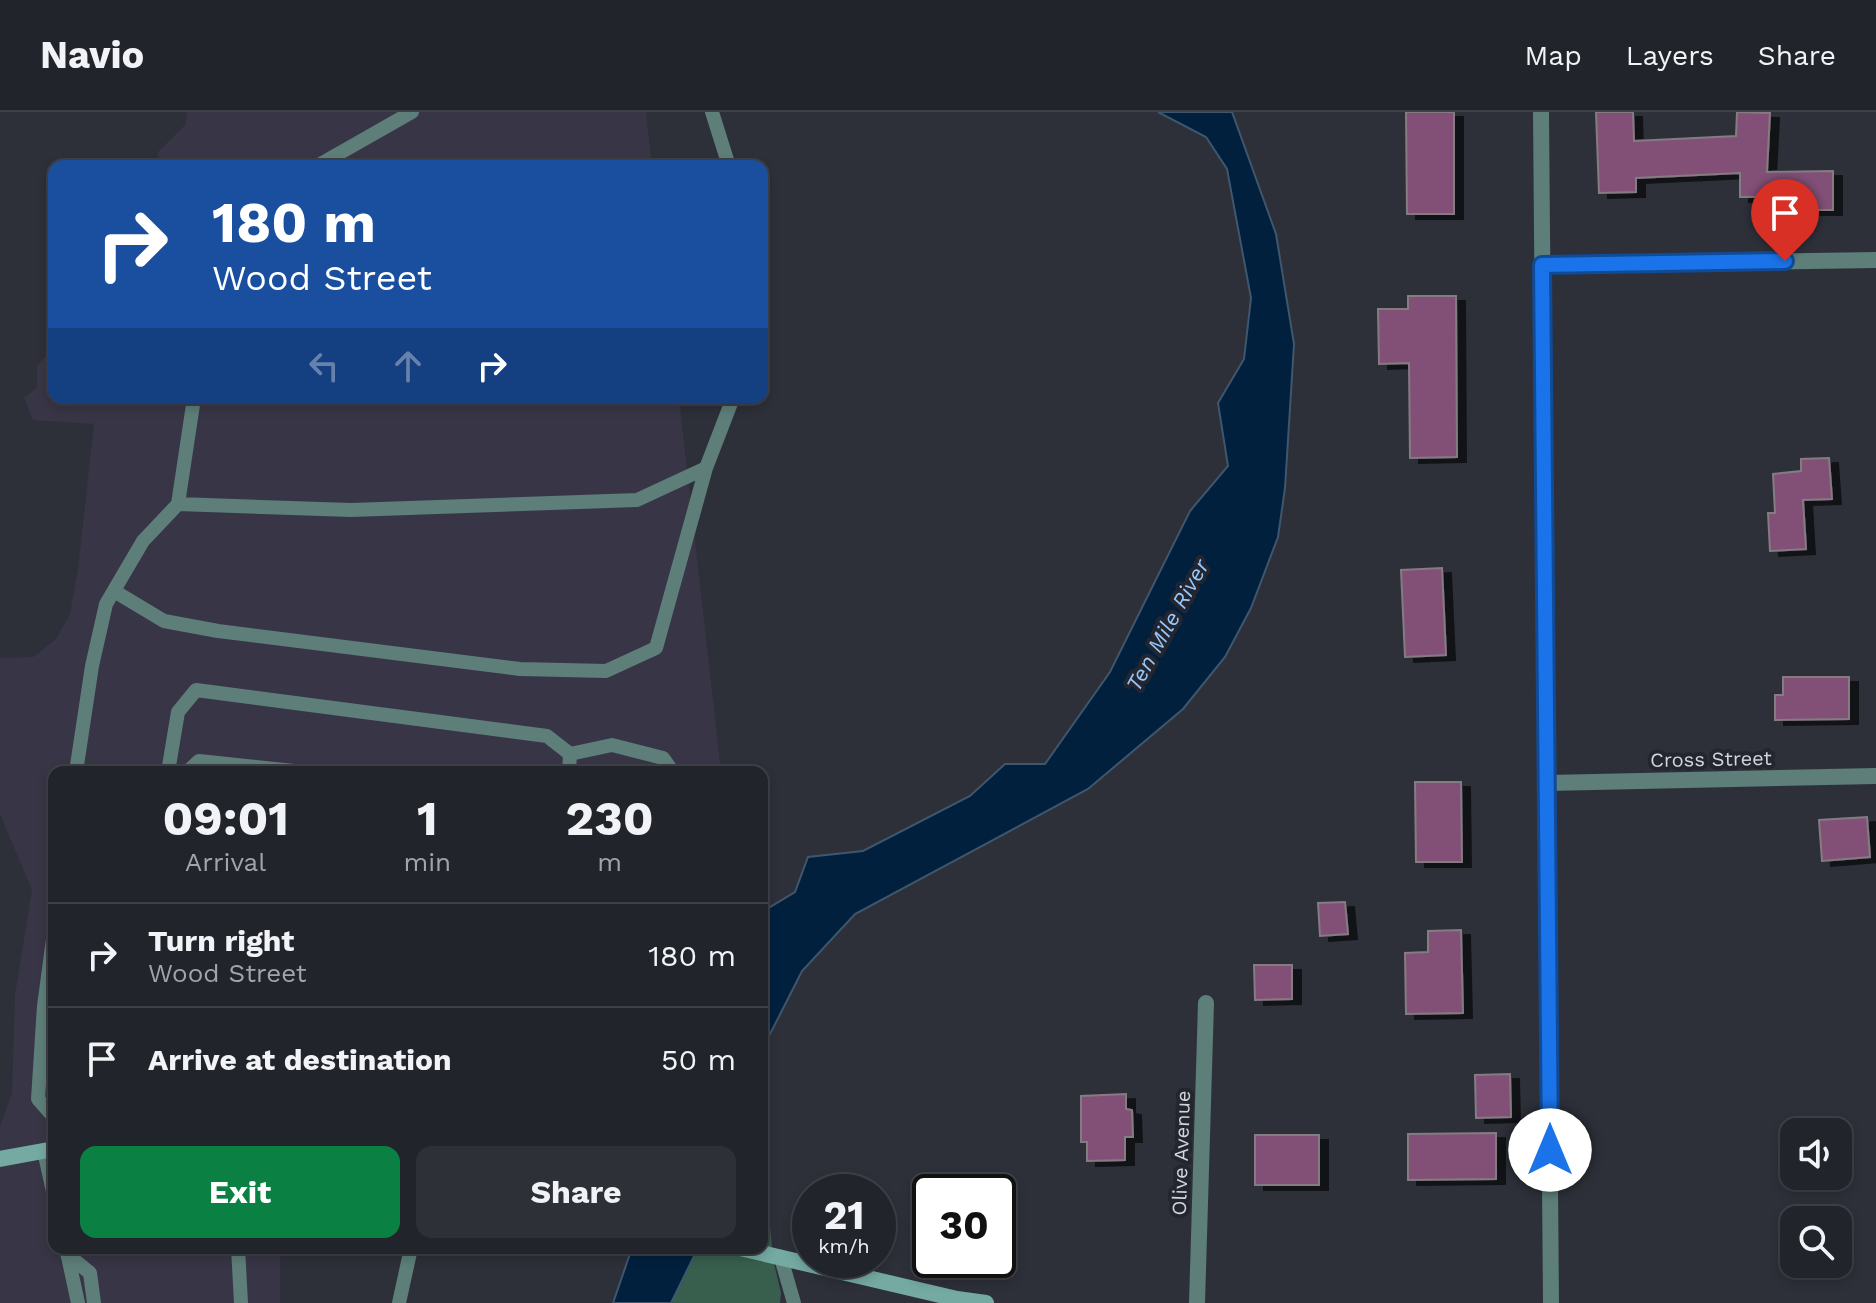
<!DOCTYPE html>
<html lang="en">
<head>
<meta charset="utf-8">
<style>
	body { margin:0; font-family:"Work Sans",sans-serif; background:#2e3037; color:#f1f3f6; height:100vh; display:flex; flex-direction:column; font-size:30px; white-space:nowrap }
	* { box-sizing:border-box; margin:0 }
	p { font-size:26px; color:#a2a4a9 }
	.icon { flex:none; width:44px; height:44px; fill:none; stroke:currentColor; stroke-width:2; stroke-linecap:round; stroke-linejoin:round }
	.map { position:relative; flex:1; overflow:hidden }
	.side { position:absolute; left:48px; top:654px; width:720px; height:488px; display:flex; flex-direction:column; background:#22242b; border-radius:16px; box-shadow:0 4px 12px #0003,0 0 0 2px #3f4147 }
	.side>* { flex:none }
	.banner { position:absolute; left:48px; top:48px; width:720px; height:244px; border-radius:16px; box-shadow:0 4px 12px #0003,0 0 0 2px #3f4147; background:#1a4fa0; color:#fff; overflow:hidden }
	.tools { position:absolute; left:1780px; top:1006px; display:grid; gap:16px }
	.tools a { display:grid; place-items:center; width:72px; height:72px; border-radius:16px; background:#22242b; box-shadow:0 4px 12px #0003,0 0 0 2px #3f4147; font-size:40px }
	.speed { position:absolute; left:792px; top:1062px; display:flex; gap:16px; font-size:40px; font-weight:700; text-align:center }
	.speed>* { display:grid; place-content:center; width:104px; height:104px; border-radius:50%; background:#22242b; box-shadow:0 4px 12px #0003,0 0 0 2px #3f4147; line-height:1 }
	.speed small { font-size:20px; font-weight:400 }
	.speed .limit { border:4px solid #111; border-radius:12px; background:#fff; color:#111 }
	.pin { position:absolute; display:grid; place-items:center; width:68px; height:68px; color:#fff; margin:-82px -34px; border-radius:50% 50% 50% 0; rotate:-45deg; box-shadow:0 0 8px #0007 }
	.pin .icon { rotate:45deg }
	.me { position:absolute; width:88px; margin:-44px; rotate:0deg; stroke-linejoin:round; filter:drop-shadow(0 0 6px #0008) }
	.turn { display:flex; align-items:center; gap:28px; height:168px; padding:0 32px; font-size:36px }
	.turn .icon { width:104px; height:104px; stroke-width:2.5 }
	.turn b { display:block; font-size:56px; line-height:68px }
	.lanes { display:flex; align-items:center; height:76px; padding:0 32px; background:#0003; justify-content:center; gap:40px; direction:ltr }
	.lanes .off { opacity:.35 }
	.eta { display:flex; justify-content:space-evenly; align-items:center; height:136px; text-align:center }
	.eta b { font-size:48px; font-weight:700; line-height:56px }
	.cta { display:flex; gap:16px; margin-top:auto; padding:16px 32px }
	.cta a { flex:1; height:92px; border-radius:16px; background:#0b8043; color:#fff; font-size:32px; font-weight:700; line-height:92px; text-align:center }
	.cta a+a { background:#2e3037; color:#f1f3f6 }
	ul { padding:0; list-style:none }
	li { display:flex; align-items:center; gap:24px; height:104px; padding:0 32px; border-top:2px solid #3f4147 }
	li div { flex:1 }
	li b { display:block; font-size:30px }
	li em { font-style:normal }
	header { display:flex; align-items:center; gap:48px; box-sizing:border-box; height:112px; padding:0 40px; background:#22242b; border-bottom:2px solid #3f4147 }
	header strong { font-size:38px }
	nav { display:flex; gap:44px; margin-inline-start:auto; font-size:28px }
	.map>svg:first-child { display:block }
	.commercial { fill:#383546 }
	.green { fill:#385f4d }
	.water { fill:#00203e; stroke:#3f566d; stroke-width:2 }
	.building { fill:#825077; stroke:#857b82; stroke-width:2; filter:url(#shadow) }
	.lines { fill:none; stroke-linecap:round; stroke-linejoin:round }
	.lane { stroke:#5d7e79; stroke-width:14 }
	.street { stroke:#5d7e79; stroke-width:16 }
	.secondary { stroke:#74aaa2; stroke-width:16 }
	.route-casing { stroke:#114b97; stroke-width:20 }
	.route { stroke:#1a73e8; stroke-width:14 }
	.labels { text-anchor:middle; stroke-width:8; stroke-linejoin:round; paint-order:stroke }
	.street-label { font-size:20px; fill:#d2d5da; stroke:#23262f }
	.water-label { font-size:22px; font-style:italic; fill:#95c7fc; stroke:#23262f }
</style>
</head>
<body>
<header>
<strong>Navio</strong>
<nav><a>Map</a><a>Layers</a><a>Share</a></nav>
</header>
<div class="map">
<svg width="1876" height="1191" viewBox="0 0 1876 1191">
	<defs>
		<filter id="shadow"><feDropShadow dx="9" dy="5" stdDeviation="0" flood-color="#0009"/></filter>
	</defs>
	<rect width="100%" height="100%" fill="#2d3039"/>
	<!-- commercial -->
	<path class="commercial" d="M 187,0 L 646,0 L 652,54 L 160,54 L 157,41 L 186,12 Z
		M 54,242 L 54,286 L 679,286 L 721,660 L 54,660 L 54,1136 L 280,1136 L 280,1191 L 0,1191 L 0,1014 L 12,981 L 15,883 L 32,778 L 0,702 L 0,546 L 33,545 L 56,527 L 70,502 L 78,457 L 94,312 L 33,308 L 24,286 L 37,276 L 37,253 L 47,243 Z"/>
	<!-- green -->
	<path class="green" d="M 762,1026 L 773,1147 L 781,1181 L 780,1191 L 671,1191 L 698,1136 L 762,1136 Z"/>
	<!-- water -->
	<path class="water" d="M 1158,0 L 1232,0 L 1276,122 L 1294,232 L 1285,376 L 1278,425 L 1251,496 L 1225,545 L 1183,597 L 1088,677 L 855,802 L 802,859 L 767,928 L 762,955 L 762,800 L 795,780 L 808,745 L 863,739 L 970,684 L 1005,652 L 1045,652 L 1110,560 L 1190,399 L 1228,354 L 1218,291 L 1244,247 L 1251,186 L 1227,57 L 1206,25 Z
		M 632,1136 L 698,1136 L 671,1191 L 613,1191 Z"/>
	<!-- building -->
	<path class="building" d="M 1406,0 L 1454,0 L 1454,102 L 1407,102 Z
		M 1596,0 L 1633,0 L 1634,29 L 1736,24 L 1737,0 L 1770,1 L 1767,60 L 1833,59 L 1833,98 L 1772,98 L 1772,85 L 1740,85 L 1740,61 L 1636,66 L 1636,80 L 1599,81 Z
		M 1408,184 L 1456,184 L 1457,345 L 1410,346 L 1409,251 L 1379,252 L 1378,197 L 1408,197 Z
		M 1829,346 L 1832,387 L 1803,388 L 1806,437 L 1770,439 L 1768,401 L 1775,401 L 1773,362 L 1801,359 L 1801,347 Z
		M 1442,456 L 1446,543 L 1405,545 L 1401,458 Z
		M 1783,565 L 1849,565 L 1849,607 L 1775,608 L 1775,583 L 1783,583 Z
		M 1415,670 L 1461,670 L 1462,750 L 1416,750 Z
		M 1867,705 L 1870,745 L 1822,749 L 1819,708 Z
		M 1345,790 L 1348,822 L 1320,824 L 1318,791 Z
		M 1461,818 L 1463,901 L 1406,902 L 1405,841 L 1428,840 L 1428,819 Z
		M 1254,853 L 1292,853 L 1292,887 L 1255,888 Z
		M 1510,962 L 1511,1005 L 1476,1006 L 1475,963 Z
		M 1126,982 L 1126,997 L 1132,998 L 1133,1025 L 1125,1025 L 1125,1048 L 1087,1049 L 1087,1030 L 1081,1030 L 1081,984 Z
		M 1496,1021 L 1496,1067 L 1408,1068 L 1408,1022 Z
		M 1255,1023 L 1319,1023 L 1319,1073 L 1255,1073 Z"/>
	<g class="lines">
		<!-- lane -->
		<path class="lane" d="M 712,0 L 729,54
			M 317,54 L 412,0
			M 178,392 L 351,398 L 637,388 L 706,356 L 733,286
			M 114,479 L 164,509 L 218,519 L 520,557 L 606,559 L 656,536 L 706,356
			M 76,660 L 92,554 L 106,492 L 143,429 L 178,392 L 194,286
			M 168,660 L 178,600 L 196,578 L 547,624 L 570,642 L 612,633 L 663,646 L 673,660
			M 187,660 L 199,649 L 304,660
			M 569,660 L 570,642
			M 54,820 L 44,894 L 38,987 L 54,1005
			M 44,1039 L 54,1084
			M 238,1136 L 241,1191
			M 67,1140 L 78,1191
			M 67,1142 L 90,1161 L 94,1191
			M 781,1146 L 794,1191
			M 399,1191 L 411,1136"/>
		<!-- street -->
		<path class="street" d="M 1541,0 L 1551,1191
			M 1542,153 L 1876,148
			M 1547,671 L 1876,664
			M 1197,1191 L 1206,891"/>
		<!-- secondary -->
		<path class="secondary" d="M 0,1047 L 54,1037
			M 740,1136 L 957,1187 L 986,1191"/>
	</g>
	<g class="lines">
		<!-- route casing -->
		<g class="route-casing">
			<path id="route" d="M 1550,1038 L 1542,153 L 1785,149"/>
		</g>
		<!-- route -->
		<use href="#route" class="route"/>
	</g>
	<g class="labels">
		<!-- street labels -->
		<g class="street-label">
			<text transform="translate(1711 647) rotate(-1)" y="7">Cross Street</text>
			<text transform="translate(1181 1041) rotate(-88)" y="7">Olive Avenue</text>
		</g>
		<!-- water labels -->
		<g class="water-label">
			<text transform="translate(1167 513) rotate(-61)" y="8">Ten Mile River</text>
		</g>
	</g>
</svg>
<div class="tools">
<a><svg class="icon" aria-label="sound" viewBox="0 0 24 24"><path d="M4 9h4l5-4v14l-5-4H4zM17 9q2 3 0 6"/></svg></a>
<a><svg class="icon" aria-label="search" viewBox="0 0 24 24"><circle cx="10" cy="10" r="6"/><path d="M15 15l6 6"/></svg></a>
</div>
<div class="speed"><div>21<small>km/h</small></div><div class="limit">30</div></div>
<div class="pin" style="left:1785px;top:149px;background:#d93025"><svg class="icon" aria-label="arrive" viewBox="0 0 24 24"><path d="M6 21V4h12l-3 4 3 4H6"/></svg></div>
<svg class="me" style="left:1550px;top:1038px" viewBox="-20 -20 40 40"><circle r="19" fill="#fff"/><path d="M0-13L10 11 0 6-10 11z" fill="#1a73e8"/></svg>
<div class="banner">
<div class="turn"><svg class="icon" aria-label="right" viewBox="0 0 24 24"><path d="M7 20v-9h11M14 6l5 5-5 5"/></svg><div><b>180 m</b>Wood Street</div></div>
<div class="lanes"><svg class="icon off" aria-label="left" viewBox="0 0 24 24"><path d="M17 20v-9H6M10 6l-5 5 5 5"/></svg><svg class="icon off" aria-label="ahead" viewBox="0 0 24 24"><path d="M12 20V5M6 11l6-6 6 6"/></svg><svg class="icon" aria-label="right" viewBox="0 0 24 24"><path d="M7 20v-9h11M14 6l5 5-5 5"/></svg></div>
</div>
<section class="side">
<div class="eta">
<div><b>09:01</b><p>Arrival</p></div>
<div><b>1</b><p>min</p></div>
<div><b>230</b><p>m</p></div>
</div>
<ul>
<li><svg class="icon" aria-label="right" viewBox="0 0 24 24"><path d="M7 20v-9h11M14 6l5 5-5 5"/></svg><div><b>Turn right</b><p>Wood Street</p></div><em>180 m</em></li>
<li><svg class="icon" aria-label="arrive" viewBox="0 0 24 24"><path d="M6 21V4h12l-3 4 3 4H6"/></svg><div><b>Arrive at destination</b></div><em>50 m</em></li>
</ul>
<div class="cta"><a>Exit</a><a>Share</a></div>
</section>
</div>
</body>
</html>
